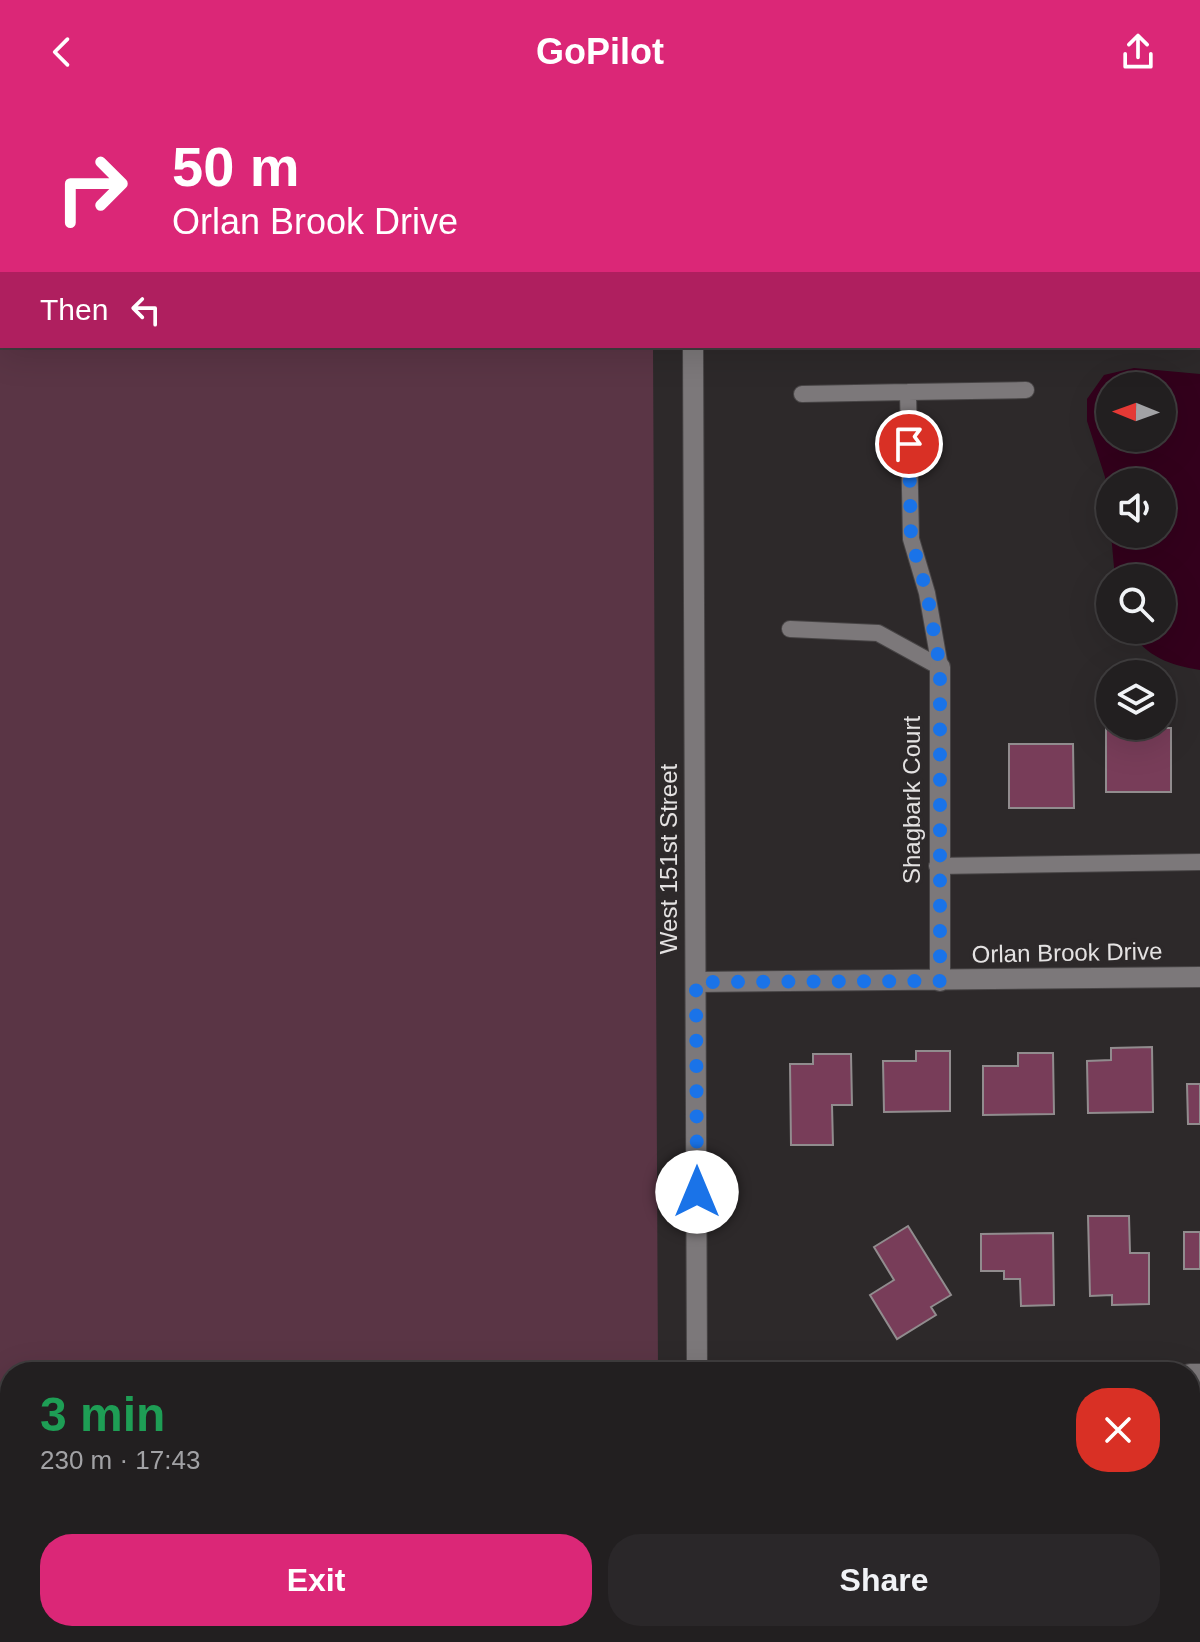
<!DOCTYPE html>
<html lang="en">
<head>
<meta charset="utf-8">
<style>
	body { margin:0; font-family:Helvetica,sans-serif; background:#2a2729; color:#f1f3f6; height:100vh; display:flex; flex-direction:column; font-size:30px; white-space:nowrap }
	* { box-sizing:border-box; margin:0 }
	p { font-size:26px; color:#a2a2a5 }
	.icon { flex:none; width:44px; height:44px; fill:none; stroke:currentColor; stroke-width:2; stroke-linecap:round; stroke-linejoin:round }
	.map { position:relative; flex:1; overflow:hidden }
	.drawer { position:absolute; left:0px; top:1258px; width:1200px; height:280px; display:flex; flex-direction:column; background:#221f20; border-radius:32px 32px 0 0; box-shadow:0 8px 32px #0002,0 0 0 2px #3f3d3e }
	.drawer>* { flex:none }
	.banner { position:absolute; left:0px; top:0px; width:1200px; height:244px; box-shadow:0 8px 32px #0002,0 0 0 2px #3f3d3e; background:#db2777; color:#fff; overflow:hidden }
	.needle { width:52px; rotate:271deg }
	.tools { position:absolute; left:1096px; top:268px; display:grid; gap:16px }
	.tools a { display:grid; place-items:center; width:80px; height:80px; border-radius:50%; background:#221f20; box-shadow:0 8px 32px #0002,0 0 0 2px #3f3d3e; font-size:40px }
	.pin { position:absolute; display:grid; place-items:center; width:68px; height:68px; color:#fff; margin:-34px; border:4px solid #fff; border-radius:50%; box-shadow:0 2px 8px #0007 }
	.me { position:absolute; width:88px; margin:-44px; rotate:0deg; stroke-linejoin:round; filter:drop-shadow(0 0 6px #0008) }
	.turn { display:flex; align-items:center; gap:28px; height:168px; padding:0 40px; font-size:36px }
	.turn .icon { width:104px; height:104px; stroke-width:2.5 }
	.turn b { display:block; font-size:56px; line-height:68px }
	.then { display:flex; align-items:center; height:76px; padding:0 40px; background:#0003; gap:16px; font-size:30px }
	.round { display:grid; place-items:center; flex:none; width:84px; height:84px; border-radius:32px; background:#2a2729 }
	.headline { display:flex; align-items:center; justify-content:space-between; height:136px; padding:0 40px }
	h1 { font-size:48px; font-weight:700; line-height:60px; color:#1e9e55 }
	.primary-button { display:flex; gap:16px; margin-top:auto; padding:16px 40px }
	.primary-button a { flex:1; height:92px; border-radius:32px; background:#db2777; color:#fff; font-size:32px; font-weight:700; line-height:92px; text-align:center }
	.primary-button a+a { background:#2a2729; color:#f1f3f6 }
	header { display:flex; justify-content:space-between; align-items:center; height:104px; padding:0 40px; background:#db2777; color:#fff; font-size:36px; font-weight:700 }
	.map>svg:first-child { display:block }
	.green { fill:#5a3545 }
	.water { fill:#33001c; fill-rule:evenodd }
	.building { fill:#783d59; stroke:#918c8e; stroke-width:2 }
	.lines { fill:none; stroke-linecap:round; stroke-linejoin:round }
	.lane-casing { stroke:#474445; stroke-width:18 }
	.street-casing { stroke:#474445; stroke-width:22 }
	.secondary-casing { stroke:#474445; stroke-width:22 }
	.lane { stroke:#7c787a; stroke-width:16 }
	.street { stroke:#7c787a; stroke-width:20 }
	.secondary { stroke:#7c787a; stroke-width:20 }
	.route { stroke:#1a73e8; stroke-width:14; stroke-dasharray:0 25.2 }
	.labels { text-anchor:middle; stroke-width:7; stroke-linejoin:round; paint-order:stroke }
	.street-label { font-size:24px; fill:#e4e2e2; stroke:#2d292a }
</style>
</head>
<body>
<header><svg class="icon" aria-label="back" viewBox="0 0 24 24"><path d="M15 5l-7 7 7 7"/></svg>GoPilot<svg class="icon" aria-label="share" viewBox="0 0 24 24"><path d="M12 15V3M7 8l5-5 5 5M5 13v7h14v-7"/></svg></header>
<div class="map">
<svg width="1200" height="1538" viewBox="0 0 1200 1538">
	<rect width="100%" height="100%" fill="#2d292a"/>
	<!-- green -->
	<path class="green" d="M 0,0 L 651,0 L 2,2 L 2,242 L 653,242 L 658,1268 L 10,1268 L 10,1528 L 660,1528 L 660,1538 L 0,1538 Z"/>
	<!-- water -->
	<path class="water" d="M 1134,264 L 1200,270 L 1200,566 C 1170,561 1146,553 1130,526 L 1162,526 L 1162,474 L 1115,474 L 1111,430 L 1162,430 L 1162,378 L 1110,378 L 1110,425 L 1105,373 L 1087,317 L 1087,295 L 1104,271 ZM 1110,282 L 1162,282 L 1162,334 L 1110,334 Z"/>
	<!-- building -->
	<path class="building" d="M 1106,624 L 1171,624 L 1171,688 L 1106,688 Z
		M 1009,640 L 1073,640 L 1074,704 L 1009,704 Z
		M 1152,943 L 1153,1008 L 1088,1009 L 1087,957 L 1111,956 L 1111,944 Z
		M 916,947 L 950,947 L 950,1007 L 884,1008 L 883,957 L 916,957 Z
		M 1018,949 L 1053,949 L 1054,1010 L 983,1011 L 983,962 L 1018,962 Z
		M 813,950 L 851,950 L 852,1001 L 832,1001 L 833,1041 L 791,1041 L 790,960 L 813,960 Z
		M 1187,980 L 1200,980 L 1200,1020 L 1188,1020 Z
		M 1088,1112 L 1129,1112 L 1130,1149 L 1149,1149 L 1149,1200 L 1112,1201 L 1112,1191 L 1090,1192 Z
		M 908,1122 L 951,1191 L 931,1203 L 936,1211 L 897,1235 L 870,1191 L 894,1176 L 874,1143 Z
		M 1184,1128 L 1200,1128 L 1200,1165 L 1184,1165 Z
		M 1053,1129 L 1054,1201 L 1021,1202 L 1020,1175 L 1004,1175 L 1004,1167 L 981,1167 L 981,1130 Z
		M 869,1257 L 869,1268 L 826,1268 L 826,1258 Z
		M 870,1528 L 920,1528 L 921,1538 L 870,1538 Z
		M 1076,1528 L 1155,1528 L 1155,1538 L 1076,1538 Z"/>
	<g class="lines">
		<!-- lane casing -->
		<g class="lane-casing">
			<path id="lane" d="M 905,0 L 905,2
				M 1044,2 L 1044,0
				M 1198,85 L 1200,85
				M 802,290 L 908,288
				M 790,525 L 878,529 L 940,563
				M 940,563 L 927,489 L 911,435 L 908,288 L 1026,286
				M 937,762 L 1200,758"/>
		</g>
		<!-- street casing -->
		<g class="street-casing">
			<path id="street" d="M 940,563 L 940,877
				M 696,878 L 1200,873
				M 1190,1270 L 1200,1270
				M 995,1528 L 995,1538"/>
		</g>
		<!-- secondary casing -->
		<g class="secondary-casing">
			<path id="secondary" d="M 692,0 L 692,2
				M 693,242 L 697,1268
				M 698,1528 L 698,1538"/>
		</g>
		<!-- lane -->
		<use href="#lane" class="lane"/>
		<!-- street -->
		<use href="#street" class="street"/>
		<!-- secondary -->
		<use href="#secondary" class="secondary"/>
	</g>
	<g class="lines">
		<!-- route -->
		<path class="route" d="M 697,1088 L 696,878 L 940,877 L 940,563 L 927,489 L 911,435 L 909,340"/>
	</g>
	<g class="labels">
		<!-- street labels -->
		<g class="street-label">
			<text transform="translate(912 696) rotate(-90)" y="8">Shagbark Court</text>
			<text transform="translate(669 755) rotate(-90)" y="8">West 151st Street</text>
			<text transform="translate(1067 849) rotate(-1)" y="8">Orlan Brook Drive</text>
		</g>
	</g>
</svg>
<div class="tools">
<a><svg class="needle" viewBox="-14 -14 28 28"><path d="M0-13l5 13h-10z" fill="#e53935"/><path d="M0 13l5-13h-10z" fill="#a2a2a5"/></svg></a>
<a><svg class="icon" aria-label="sound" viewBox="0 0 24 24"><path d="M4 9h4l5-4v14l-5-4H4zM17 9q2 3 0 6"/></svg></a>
<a><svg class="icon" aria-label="search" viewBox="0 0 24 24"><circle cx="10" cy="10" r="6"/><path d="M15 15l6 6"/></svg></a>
<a><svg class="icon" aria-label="layers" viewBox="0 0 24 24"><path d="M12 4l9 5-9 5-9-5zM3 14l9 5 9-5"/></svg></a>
</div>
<div class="pin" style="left:909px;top:340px;background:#d93025"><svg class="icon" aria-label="arrive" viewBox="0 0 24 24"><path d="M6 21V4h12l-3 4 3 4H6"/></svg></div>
<svg class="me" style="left:697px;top:1088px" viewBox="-20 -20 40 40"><circle r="19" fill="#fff"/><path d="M0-13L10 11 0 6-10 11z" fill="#1a73e8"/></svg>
<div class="banner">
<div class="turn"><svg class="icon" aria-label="right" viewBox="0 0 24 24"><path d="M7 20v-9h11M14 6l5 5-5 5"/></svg><div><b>50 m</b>Orlan Brook Drive</div></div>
<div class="then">Then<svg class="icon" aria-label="left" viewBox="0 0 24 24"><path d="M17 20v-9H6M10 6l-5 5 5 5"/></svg></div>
</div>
<section class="drawer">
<div class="headline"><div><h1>3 min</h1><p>230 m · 17:43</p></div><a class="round" style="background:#d93025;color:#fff"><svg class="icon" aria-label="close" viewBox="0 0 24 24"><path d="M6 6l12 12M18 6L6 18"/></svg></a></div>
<div class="primary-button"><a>Exit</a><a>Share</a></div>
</section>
</div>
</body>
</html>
